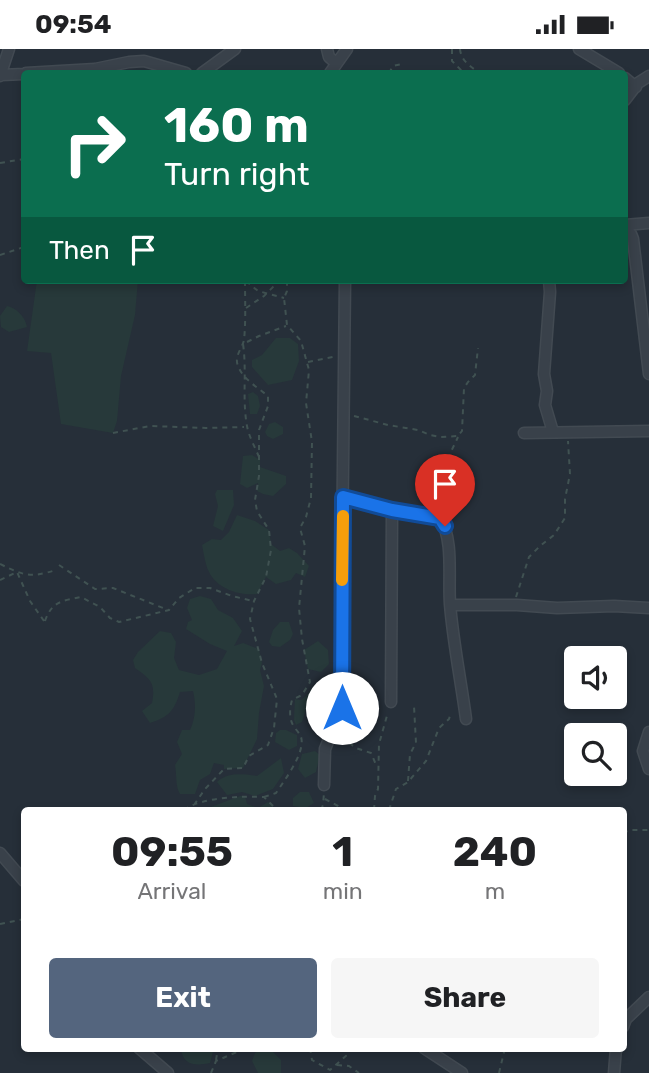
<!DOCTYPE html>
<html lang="en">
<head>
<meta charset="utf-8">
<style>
	body { margin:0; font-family:Rubik,sans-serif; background:#f6f6f6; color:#202124; height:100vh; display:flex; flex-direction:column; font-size:26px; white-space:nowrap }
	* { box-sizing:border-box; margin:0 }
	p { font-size:23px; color:#757577 }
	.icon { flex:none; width:38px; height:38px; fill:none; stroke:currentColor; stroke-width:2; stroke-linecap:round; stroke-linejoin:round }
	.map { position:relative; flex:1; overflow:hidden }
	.details { position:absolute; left:21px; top:758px; width:606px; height:245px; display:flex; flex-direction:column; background:#fff; border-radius:7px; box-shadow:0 4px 10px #0003 }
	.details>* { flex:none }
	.top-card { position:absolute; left:21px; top:21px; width:607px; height:214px; border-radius:7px; box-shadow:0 4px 10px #0003; background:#0b6e4f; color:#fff; overflow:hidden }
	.fabs { position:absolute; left:564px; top:597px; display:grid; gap:14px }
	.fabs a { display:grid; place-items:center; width:63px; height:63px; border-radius:7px; background:#fff; box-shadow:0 4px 10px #0003; font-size:35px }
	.pin { position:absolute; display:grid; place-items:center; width:60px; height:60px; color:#fff; margin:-72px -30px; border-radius:50% 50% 50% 0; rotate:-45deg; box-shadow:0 0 7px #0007 }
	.pin .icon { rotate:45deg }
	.me { position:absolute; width:77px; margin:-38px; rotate:0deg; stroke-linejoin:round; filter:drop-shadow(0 0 5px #0008) }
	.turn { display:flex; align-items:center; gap:24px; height:147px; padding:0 28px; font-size:32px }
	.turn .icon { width:91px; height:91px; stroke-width:2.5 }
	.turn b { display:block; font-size:49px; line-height:60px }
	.then { display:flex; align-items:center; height:66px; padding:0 28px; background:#0003; gap:14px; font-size:26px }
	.eta { display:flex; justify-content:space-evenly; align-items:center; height:119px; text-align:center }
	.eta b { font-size:42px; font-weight:700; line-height:49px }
	.primary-button { display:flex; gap:14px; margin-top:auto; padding:14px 28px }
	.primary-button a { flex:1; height:80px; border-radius:7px; background:#54657e; color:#fff; font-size:28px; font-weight:700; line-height:80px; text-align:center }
	.primary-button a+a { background:#f6f6f6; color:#202124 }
	.status { display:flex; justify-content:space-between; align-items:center; height:49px; padding:0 35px; background:#fff; direction:ltr }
	.status svg { height:19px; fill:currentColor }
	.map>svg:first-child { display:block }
	.green { fill:#27393a }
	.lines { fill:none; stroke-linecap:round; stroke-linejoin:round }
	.minor-casing { stroke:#424a52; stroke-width:13 }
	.path { stroke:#405252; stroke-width:2; stroke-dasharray:5 5; stroke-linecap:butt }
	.minor { stroke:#39414a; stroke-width:10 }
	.route-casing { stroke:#114b97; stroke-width:18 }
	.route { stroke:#1a73e8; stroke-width:12 }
	.slow { stroke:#f59e0b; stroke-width:12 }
</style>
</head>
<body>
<div class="status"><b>09:54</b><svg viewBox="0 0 49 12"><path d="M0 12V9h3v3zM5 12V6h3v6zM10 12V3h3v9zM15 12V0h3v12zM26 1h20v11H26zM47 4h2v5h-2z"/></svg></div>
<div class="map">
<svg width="649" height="1024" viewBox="0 0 649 1024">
	<rect width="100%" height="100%" fill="#262f39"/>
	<!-- green -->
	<path class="green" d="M 37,231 L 138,231 L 135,266 L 121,327 L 117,372 L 113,384 L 61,375 L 51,304 L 27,302 Z
		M 7,257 C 16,259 25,267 27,278 L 9,283 L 1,278 L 0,267 Z
		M 276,289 L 290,289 L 298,295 L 299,312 L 292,331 L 268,336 L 252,318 L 252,311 L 262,306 Z
		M 253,343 L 258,347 L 260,357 L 257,365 L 250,365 L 248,345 Z
		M 275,373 L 283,378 L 283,385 L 273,390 L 267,387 L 265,383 L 269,375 Z
		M 252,406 L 260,411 L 260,418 L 286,427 L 286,435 L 273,447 L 263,445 L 257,442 L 258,434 L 247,439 L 240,435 L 243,407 Z
		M 217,441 L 233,441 L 234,456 L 223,482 L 213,477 L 218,457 L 215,445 Z
		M 237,466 L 255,472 L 269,481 L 271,495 L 280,502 L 289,499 L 297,504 L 309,517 L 305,528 L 296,524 L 291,531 L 276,535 L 266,528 L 257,545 C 240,547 217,540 209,523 C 205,515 204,505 202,496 L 212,490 L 221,491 L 229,483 Z
		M 200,547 L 211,550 L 218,561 L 233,569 L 242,582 L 234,597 L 243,594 L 259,600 L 262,614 L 260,621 L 264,637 L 259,664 L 257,690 L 243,719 L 224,720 L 224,716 L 214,714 L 210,725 L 200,731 L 195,745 L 180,745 C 175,737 177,726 175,716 L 182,705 L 177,693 L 182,681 L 190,681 C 196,668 196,655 193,642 L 180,643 C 174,662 169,668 150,674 L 142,662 L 152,654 C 156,633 150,630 135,619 L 133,611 L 138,603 L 160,582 L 171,584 L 176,593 L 174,609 L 179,621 L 199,626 L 217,620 L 227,602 L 210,595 L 186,580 L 188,573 L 192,571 L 187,559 L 190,550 Z
		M 280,573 L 289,573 L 293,585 L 290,591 L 280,598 L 272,597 L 269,593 L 273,581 Z
		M 318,592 L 328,601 L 329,615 L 321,623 L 308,620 L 304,601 Z
		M 315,635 L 329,635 L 331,647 L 320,655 L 306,660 L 302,673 L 296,676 L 294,671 L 295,650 L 301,651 L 307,646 Z
		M 280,681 L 286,681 L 297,686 L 297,697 L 289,701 L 275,693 L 276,684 Z
		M 315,702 L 320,706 L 316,723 L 305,729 L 298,720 L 302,705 Z
		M 281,709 L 284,724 L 273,740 L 255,747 L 242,743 L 227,746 L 217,733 C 228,723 244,725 257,727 Z
		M 300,743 L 309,743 L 314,754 L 306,759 L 293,757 L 293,749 Z
		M 240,747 L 245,747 L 247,755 L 258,759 L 268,753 L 277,761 L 203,761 Z
		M 181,999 L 214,999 L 210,1014 C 197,1017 182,1017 181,999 Z
		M 261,999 L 271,1001 L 281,1011 L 281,1024 L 258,1024 L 252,1012 L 255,1004 Z"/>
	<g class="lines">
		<!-- minor casing -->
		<g class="minor-casing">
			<path id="minor" d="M 327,0 L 329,8 L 336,14
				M 579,0 L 619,24
				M 26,24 L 95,20 L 129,13 L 144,12 L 186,24
				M 202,24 L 235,0
				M 330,24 L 347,0
				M 1,26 L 24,25
				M 0,27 L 9,0
				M 625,29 L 636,38
				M 625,51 L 638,34 L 649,27
				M 625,176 L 649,174
				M 625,180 L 631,185 L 633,190 L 649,325
				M 549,231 L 550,243 L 544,325 L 547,342 L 545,356 L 553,383
				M 524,384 L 649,382
				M 343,448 L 392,462 L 440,469 C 454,491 448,528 450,555 C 453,593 461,632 466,670
				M 450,556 L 517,556 L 557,559 L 614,557 L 649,559
				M 391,653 L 392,462
				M 649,683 L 643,702 L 649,720
				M 324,736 L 325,700 L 342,658 L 342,509 L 345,231
				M 0,804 L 24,832
				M 623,978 L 626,970 L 649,948
				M 139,999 L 168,1024
				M 424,999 L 462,1024
				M 614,1024 L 616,999"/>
		</g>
		<!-- path -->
		<path class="path" d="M 452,0 L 452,12 L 464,24
			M 460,0 C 461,12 471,18 480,24
			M 389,24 L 393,17 L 402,15
			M 0,114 L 24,110
			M 0,206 L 24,198
			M 246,232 L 258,242 L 284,249
			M 246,259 L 264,247 L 280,231
			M 308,313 L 333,308
			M 354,367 L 388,376 L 418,381 L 430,386 L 441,388 L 458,387 L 462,382 L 464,339 L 468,333 L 475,326 L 478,299
			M 113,384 L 150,377 L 206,379 L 244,378
			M 259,408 C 255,398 249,388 247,377 C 242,350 247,322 243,295 L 259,287 L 286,277
			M 439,458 C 434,431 447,412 458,388
			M 0,515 C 25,527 30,529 56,521
			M 59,516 L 95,540 L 113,539 L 168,561
			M 0,531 L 17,523 L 30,552 L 44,572
			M 516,548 L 529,508 L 540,497 L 554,486 L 565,469 L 565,450 L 570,425 L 568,392
			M 45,572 C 52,552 62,552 81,548 L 100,558 L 110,569 L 119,573 L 169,561 L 179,549 L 195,539 L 210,539 L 232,547 L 253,552
			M 341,688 L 356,699 L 371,704 L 377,718
			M 408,732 L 410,705 L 416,694 L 414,657
			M 264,748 L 276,744 C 284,732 306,703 301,688 C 299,683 294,679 292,674 C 289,667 290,658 292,651 L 302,646 L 310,633 L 302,590 L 299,559 L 305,497 L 300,479 L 306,468 L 311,449 L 312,393 L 306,354 L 309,321 L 301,292 L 287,276 L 284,249 L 287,242 L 287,231
			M 325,750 L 338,757 L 341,761
			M 194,756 L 205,740 L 224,720 L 243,719 L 249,707 L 268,696 L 274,679 L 277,650 L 262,614 L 250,570 L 254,552 L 266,528 L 271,501 L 269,481 L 257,462 L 255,451 L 259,427 L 259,381 L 268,357 L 268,347 C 257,338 243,330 238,317 C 234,307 242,300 244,291 C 246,272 245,251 245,231
			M 184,761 C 201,748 243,747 264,748 L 277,761
			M 321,761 L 323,756 L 324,744
			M 374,761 L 375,747 L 378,740 L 379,695 L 388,663
			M 389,761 L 396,740 L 408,733 L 426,712 L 439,679 L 449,670 L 451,663
			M 623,784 L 630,781 L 649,781
			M 0,875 L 24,870
			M 310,999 L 312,1011 L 330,1021 L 347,1006
			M 216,1011 L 218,999
			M 337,1016 L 349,1017 L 359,1024
			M 211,1024 L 216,1012 L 246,999
			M 499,1024 L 505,999"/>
		<!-- minor -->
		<use href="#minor" class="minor"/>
	</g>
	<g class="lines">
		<!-- route casing -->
		<g class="route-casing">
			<path id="route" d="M 342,659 L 343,448 L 392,461 L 440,469 L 445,477"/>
		</g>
		<!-- route -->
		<use href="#route" class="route"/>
		<!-- slow -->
		<path class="slow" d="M 342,531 L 343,467"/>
	</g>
</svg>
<div class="fabs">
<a><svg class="icon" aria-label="sound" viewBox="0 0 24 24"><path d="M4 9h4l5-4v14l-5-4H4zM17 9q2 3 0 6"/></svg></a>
<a><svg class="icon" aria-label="search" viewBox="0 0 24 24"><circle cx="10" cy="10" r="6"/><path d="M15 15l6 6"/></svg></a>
</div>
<div class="pin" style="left:445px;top:477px;background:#d93025"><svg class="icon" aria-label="arrive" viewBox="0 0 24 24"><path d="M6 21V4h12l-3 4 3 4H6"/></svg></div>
<svg class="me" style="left:342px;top:659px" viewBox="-20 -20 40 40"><circle r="19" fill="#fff"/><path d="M0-13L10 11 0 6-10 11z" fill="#1a73e8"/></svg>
<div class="top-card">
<div class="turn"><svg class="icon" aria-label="right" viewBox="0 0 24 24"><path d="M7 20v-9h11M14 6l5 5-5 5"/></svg><div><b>160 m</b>Turn right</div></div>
<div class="then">Then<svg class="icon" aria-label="arrive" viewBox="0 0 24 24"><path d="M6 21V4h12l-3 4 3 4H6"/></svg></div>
</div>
<section class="details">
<div class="eta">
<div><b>09:55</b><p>Arrival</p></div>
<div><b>1</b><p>min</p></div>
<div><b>240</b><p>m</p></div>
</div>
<div class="primary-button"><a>Exit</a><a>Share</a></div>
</section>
</div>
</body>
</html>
